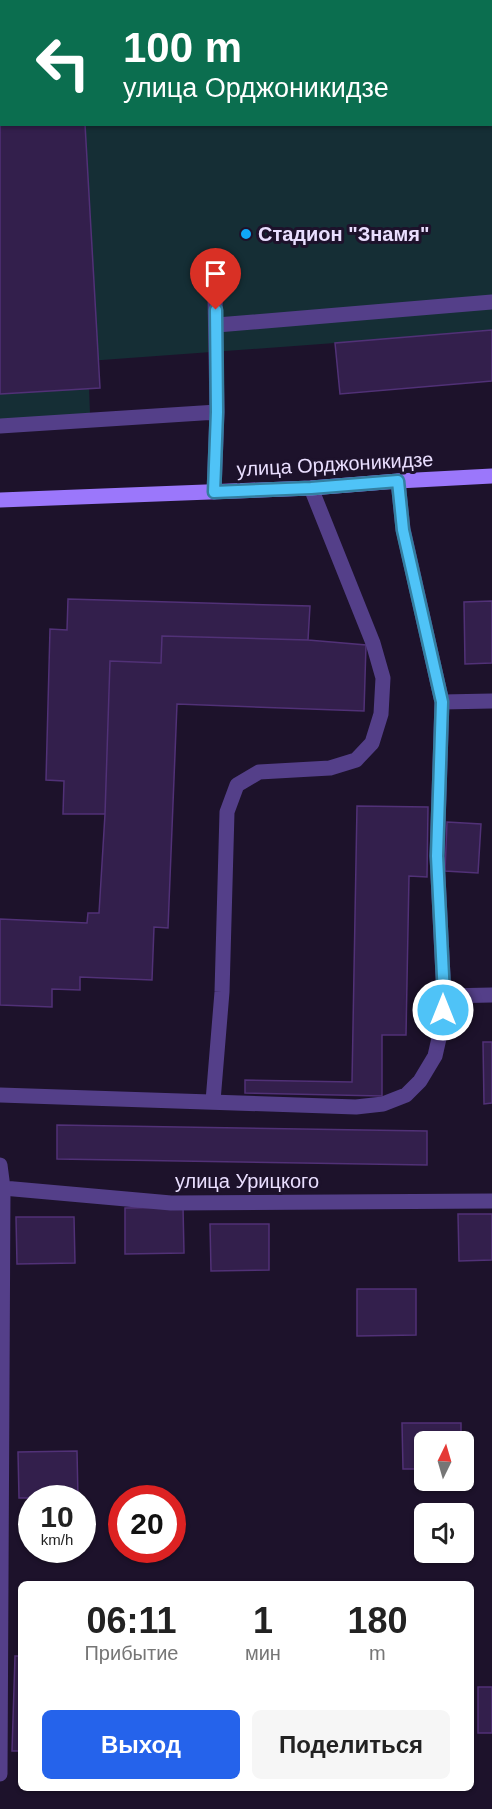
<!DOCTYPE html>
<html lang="ru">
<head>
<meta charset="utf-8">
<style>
	body { margin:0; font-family:Helvetica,sans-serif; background:#f6f6f6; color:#222; height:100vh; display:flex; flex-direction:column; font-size:22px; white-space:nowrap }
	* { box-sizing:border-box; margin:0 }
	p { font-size:20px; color:#767676 }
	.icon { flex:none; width:33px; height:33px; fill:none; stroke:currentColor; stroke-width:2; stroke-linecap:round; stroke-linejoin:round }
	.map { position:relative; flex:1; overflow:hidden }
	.panel { position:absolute; left:18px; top:1581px; width:456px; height:210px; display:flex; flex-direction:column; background:#fff; border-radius:9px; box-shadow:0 2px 4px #0004 }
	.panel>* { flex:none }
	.banner { position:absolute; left:0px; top:0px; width:492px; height:126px; box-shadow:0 2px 4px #0004; background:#0b6e4f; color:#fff; overflow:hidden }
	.needle { width:39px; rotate:5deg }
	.buttons { position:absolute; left:414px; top:1431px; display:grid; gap:12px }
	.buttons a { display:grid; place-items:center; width:60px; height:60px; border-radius:9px; background:#fff; box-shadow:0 2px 4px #0004; font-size:30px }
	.speed { position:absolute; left:18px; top:1485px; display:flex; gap:12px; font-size:30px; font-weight:700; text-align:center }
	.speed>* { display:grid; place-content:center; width:78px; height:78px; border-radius:50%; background:#fff; box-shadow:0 2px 4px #0004; line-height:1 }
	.speed small { font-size:15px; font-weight:400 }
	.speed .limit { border:9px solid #d22; background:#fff; color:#111 }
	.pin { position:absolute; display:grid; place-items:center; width:51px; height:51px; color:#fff; margin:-62px -26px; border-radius:50% 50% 50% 0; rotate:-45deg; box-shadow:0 0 6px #0007 }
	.pin .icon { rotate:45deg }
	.me { position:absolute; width:66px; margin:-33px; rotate:0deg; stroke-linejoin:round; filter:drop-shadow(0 0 4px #0008) }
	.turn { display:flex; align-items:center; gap:21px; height:126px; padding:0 24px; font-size:27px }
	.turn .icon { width:78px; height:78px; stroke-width:2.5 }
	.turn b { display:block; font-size:42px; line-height:51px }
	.eta { display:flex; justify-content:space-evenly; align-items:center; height:102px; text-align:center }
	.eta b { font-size:36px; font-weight:600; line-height:42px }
	.button { display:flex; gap:12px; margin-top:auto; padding:12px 24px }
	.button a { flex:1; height:69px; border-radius:9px; background:#2563eb; color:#fff; font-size:24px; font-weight:600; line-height:69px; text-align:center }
	.button a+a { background:#f6f6f6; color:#222 }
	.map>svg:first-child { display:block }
	.green { fill:#152e35; fill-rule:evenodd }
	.building { fill:#331f4c; stroke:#513177; stroke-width:1.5 }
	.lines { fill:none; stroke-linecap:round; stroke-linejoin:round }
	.service { stroke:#543f89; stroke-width:15 }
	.minor { stroke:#543f89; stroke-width:15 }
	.secondary { stroke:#9b77fb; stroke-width:15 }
	.route-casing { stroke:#337fa1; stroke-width:15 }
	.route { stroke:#4fc3f7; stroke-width:10 }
	.poi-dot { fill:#0fa7f8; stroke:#1d122b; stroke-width:2 }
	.labels { text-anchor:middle; stroke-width:6; stroke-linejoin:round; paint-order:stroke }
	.poi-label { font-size:20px; font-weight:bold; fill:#e9defe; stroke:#1d122b; text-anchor:start }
	.street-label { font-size:20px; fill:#e9defe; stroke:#1d122b }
</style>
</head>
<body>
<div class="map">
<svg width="492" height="1809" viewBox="0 0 492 1809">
	<rect width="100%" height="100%" fill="#1d122b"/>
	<!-- green -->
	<path class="green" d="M 0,0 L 492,0 L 492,381 L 340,394 L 335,343 L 88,361 L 90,414 L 0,420 ZM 2,2 L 490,2 L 490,124 L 2,124 Z"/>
	<!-- building -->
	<path class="building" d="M 0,70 L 2,70 L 2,124 L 85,124 L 100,388 L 0,394 Z
		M 492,330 L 492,381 L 340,394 L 335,343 Z
		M 68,599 L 310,606 L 308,640 L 162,636 L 161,663 L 110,661 L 105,814 L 63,814 L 64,781 L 46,780 L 50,629 L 67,630 Z
		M 492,601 L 492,663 L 465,664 L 464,602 Z
		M 162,636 L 308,640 L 366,645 L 364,711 L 177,704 L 168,928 L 154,927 L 152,980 L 80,977 L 80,990 L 52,989 L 52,1007 L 0,1005 L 0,919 L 87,923 L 88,913 L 99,913 L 105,814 L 110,661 L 161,663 Z
		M 357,806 L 428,807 L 427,877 L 409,876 L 406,1035 L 382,1035 L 382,1096 L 245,1093 L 245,1080 L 352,1082 Z
		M 447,822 L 481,824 L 478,873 L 445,871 Z
		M 483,1042 L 492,1042 L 492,1103 L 484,1104 Z
		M 57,1125 L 427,1131 L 427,1165 L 57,1159 Z
		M 183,1207 L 184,1253 L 125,1254 L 125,1208 Z
		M 458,1214 L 492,1214 L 492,1260 L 459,1261 Z
		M 16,1217 L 74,1217 L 75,1263 L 17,1264 Z
		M 210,1224 L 269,1224 L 269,1270 L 211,1271 Z
		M 357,1289 L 416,1289 L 416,1335 L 357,1336 Z
		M 402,1423 L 461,1423 L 461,1442 L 424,1442 L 424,1469 L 403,1469 Z
		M 77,1451 L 78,1498 L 19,1498 L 18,1452 Z
		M 15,1656 L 21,1656 L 21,1751 L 12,1751 Z
		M 478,1687 L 492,1687 L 492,1733 L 478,1733 Z"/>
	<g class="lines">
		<!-- service -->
		<path class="service" d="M 217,325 L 492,302
			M 0,426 L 217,412
			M 214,492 L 217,412 L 215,295
			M 442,702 L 492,701
			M 444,996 L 492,995
			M 0,1095 L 356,1107 L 383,1104 L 406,1095 L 420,1081 L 435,1056 L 442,1025 L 444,996 L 437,856 L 442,702 L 403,529 L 398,481
			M 213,1101 L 222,992 L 227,812 L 237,785 L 259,772 L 330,768 L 356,760 L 372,743 L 381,714 L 383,678 L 373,643 L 311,488"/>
		<!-- minor -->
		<path class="minor" d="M 0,1165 L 3,1188 L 0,1774
			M 3,1188 L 171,1203 L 492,1201"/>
		<!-- secondary -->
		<path class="secondary" d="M 0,500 L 311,488 L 398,481 L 492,476"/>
	</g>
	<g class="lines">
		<!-- route casing -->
		<g class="route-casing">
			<path id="route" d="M 216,310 L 217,412 L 214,492 L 311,488 L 398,481 L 403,530 L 442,702 L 437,856 L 444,996 L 443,1010"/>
		</g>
		<!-- route -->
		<use href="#route" class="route"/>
	</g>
	<!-- markers -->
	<circle class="poi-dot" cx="246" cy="234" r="6"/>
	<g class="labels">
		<!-- poi labels -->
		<g class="poi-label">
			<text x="258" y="241">Стадион "Знамя"</text>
		</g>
		<!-- street labels -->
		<g class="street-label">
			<text transform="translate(335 464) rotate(-3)" y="7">улица Орджоникидзе</text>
			<text x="247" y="1188">улица Урицкого</text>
		</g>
	</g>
</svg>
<div class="buttons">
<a><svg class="needle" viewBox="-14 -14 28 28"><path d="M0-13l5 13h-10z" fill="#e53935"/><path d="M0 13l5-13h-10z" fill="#767676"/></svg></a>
<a><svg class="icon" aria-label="sound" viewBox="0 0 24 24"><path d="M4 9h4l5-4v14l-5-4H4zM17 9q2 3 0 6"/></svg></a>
</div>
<div class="speed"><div>10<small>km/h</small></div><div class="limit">20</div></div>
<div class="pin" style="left:216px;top:310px;background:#d93025"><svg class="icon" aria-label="arrive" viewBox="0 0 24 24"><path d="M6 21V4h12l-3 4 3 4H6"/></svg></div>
<svg class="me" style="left:443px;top:1010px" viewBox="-20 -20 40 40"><circle r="17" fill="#4fc3f7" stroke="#fff" stroke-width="3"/><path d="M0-11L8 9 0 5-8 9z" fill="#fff"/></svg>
<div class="banner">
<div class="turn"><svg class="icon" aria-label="left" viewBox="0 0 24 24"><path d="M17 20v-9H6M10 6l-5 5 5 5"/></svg><div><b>100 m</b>улица Орджоникидзе</div></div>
</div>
<section class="panel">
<div class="eta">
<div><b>06:11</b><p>Прибытие</p></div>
<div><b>1</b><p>мин</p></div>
<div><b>180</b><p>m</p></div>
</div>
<div class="button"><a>Выход</a><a>Поделиться</a></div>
</section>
</div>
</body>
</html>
